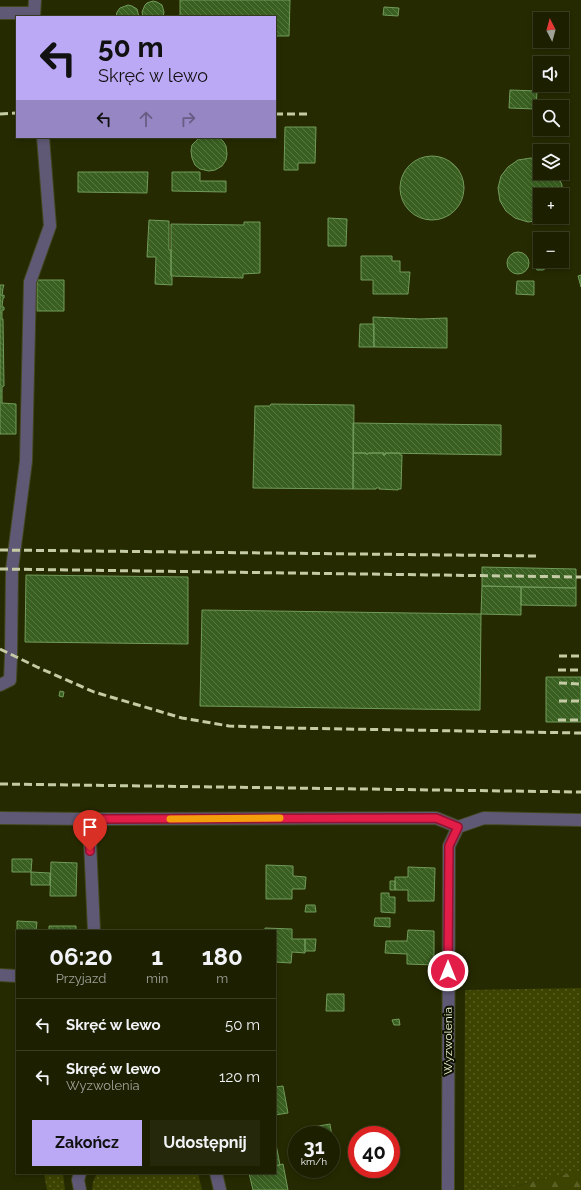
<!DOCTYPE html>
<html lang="pl">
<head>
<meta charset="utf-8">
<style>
	body { margin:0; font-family:Raleway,sans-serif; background:#25280a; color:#f1f3f6; height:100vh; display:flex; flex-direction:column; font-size:15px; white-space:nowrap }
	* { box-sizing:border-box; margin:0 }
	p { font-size:13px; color:#a0a399 }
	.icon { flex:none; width:22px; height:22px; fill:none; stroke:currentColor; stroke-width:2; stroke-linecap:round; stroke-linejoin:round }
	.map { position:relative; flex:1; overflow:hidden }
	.details { position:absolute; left:16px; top:930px; width:260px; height:244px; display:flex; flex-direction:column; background:#1c2000; border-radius:0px; box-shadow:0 2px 6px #0003,0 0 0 1px #3a3e22 }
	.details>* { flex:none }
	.top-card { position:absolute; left:16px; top:16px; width:260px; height:122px; border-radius:0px; box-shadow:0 2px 6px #0003,0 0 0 1px #3a3e22; background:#bca9f5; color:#111; overflow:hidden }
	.needle { width:26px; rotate:354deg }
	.tools { position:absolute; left:533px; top:12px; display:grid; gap:8px }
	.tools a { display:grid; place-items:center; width:36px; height:36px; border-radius:0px; background:#1c2000; box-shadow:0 2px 6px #0003,0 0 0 1px #3a3e22; font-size:20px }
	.speed { position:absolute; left:288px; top:1126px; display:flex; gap:8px; font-size:20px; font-weight:700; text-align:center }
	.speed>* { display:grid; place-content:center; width:52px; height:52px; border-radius:50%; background:#1c2000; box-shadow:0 2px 6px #0003,0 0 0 1px #3a3e22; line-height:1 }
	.speed small { font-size:10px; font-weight:400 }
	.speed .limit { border:6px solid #d22; background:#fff; color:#111 }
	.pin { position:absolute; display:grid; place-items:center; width:34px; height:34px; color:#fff; margin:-41px -17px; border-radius:50% 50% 50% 0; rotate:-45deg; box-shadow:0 0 4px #0007 }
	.pin .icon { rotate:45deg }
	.me { position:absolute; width:44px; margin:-22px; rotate:0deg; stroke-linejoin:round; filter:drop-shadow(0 0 3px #0008) }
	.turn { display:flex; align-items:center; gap:14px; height:84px; padding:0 16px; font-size:18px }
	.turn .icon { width:52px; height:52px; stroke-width:2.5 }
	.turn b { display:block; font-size:28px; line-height:34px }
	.lanes { display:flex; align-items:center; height:38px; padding:0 16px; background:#0003; justify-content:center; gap:20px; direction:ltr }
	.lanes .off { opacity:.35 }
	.eta { display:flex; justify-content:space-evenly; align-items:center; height:68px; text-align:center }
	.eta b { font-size:24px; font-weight:700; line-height:28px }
	.cta { display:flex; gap:8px; margin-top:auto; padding:8px 16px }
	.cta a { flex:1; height:46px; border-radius:0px; background:#bca9f5; color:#111; font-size:16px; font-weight:700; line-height:46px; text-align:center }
	.cta a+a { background:#25280a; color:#f1f3f6 }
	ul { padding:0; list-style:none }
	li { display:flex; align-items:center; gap:12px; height:52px; padding:0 16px; border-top:1px solid #3a3e22 }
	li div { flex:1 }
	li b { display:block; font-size:15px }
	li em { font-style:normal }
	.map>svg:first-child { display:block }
	.grass { fill:url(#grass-dots) }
	.forest { fill:url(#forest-firs) }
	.building { fill:url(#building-back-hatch); stroke:#719b5a }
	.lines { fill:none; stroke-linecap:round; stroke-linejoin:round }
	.minor-casing { stroke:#43471e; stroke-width:14 }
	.minor { stroke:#605976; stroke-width:12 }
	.rail { stroke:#c5cba4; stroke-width:3; stroke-dasharray:8 4; stroke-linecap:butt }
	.route-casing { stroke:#92132f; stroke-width:10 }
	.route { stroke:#e11d48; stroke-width:7 }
	.slow { stroke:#f59e0b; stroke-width:7 }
	.labels { text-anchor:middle; stroke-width:4; stroke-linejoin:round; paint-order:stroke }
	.street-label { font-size:12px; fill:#f3f9d3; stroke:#0f1200 }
</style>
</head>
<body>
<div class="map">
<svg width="581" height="1190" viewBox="0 0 581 1190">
	<defs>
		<pattern id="grass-dots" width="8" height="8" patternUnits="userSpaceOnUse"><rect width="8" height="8" fill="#3d4300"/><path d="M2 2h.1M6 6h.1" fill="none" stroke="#5a5f24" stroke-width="1.8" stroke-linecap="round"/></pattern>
		<pattern id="forest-firs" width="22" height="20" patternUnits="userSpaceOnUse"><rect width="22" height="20" fill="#3d4300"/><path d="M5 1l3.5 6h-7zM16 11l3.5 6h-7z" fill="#5a5f24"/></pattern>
		<pattern id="building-back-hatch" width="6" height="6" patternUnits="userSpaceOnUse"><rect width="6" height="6" fill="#3a6021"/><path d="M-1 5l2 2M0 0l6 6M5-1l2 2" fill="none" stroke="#577840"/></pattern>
	</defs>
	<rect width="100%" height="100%" fill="#262a00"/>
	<!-- grass -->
	<path class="grass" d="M 581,988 L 581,1171 L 498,1190 L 464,1190 L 465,990 Z
		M 44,1173 L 63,1173 L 65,1190 L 47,1190 Z
		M 97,1173 L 198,1173 L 202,1190 L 92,1190 L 93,1182 Z"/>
	<!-- forest -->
	<path class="forest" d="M 580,1171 L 581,1171 L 581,1190 L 498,1190 Z"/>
	<!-- building -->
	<path class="building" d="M 180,0 L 290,0 L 289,36 L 275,36 L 275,17 L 180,17 Z
		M 153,1 L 157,2 L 162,5 L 164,12 L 163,17 L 143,17 L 142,12 L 145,5 L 147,3 Z
		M 128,5 L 132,6 L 137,9 L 139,17 L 116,17 L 117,12 L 120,8 Z
		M 384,7 L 399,8 L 398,16 L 383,15 Z
		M 510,90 L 537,91 L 536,109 L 509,108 Z
		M 285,127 L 316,127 L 315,163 L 298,163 L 298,170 L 284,170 Z
		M 200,137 L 218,137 L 223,141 L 226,146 L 227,154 L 226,160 L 222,166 L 215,170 L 209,171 L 200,169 L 195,165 L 192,158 L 191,151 L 192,145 Z
		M400 188a32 32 0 1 1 64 0a32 32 0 1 1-64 0Z
		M 531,158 L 540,160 L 540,173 L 557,173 L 562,185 L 562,192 L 561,195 L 540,195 L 540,217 L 546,217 L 542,220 L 528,222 L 515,218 L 506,211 L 500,201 L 498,188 L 501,176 L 508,167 L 518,160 Z
		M 562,163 L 568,163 L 568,167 L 562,167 Z
		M 78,172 L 148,172 L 147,193 L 78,192 Z
		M 172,172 L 200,172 L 200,181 L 226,181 L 226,192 L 172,191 Z
		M 328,218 L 347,219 L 346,246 L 328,246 Z
		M 149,220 L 169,221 L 169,250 L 171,250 L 171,276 L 172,277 L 172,285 L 155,284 L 156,257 L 147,257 Z
		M 244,222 L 260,222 L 260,273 L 243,274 L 243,278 L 171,276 L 171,224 L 244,225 Z
		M507 263a11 11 0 1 1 22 0a11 11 0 1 1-22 0Z
		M 539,255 L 540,255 L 540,261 L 548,261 L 548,267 L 543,270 L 537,270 L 533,264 L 535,258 Z
		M 361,256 L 392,256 L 392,261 L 400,261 L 400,272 L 410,272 L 408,294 L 373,294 L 373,280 L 361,280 Z
		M 581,275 L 581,287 L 578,276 Z
		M 37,280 L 64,280 L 64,311 L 37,311 Z
		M 517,281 L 534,281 L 534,295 L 516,294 Z
		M 0,285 L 4,285 L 3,288 L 2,296 L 4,295 L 4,298 L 3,298 L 2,307 L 4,307 L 4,310 L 2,310 L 2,319 L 3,319 L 4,386 L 2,387 L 2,403 L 16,404 L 16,434 L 0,434 Z
		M 373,317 L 420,319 L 447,318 L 447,348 L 374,347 Z
		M 360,324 L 374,324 L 374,347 L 359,347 Z
		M 271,404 L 354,405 L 353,489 L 253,488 L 255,406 L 270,406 Z
		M 353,423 L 501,425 L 501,455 L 385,453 L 385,455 L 383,455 L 384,453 L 369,453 L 368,454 L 366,454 L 366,453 L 353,453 Z
		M 353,453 L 366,453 L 366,454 L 368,454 L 369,453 L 384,453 L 383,455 L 385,455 L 385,453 L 400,453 L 400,455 L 402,455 L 401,489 L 398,489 L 398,490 L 379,489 L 380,488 L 376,488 L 376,489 L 353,489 Z
		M 482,567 L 576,569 L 576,588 L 482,586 Z
		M 26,575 L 188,577 L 188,644 L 25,642 Z
		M 482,586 L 521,587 L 521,615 L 481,614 Z
		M 521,587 L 576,588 L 576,606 L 521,605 Z
		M 202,610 L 481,614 L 480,710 L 200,706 Z
		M 546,677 L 581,677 L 581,722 L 546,722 Z
		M 60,691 L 64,692 L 63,697 L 59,696 Z
		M 12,859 L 32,859 L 31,872 L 12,872 Z
		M 51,862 L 77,863 L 76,896 L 50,896 Z
		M 266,865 L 293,866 L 293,876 L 306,877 L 305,889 L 292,889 L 292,899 L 266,899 Z
		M 408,867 L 435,868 L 434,901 L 408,901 L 408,890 L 395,890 L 395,877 L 408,877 Z
		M 31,872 L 50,873 L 50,885 L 31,885 Z
		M 390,881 L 395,881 L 395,890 L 390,890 Z
		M 381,893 L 389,893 L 389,897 L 395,897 L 395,913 L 381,912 Z
		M 306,905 L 315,905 L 316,912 L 305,912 Z
		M 375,918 L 390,918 L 390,927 L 374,926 Z
		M 17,921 L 37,922 L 36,931 L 17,931 L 17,935 Z
		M 49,926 L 76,926 L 76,931 L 49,931 Z
		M 265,928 L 292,929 L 292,939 L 305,939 L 305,953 L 292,952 L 291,963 L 275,962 L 275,931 L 265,931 Z
		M 408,930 L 434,931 L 434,965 L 407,964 L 407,954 L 385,953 L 386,941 L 407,941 Z
		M 305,939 L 316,939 L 315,951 L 305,951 Z
		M 327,994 L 344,994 L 344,1011 L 326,1011 Z
		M 399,1019 L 400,1025 L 394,1025 L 392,1020 Z
		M 283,1086 L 288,1113 L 275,1115 L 275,1087 Z
		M 330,1124 L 332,1137 L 331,1135 L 308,1135 L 307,1128 Z
		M 331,1137 L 334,1154 L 331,1154 Z
		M 275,1139 L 280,1165 L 275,1166 Z
		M 283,1164 L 288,1190 L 253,1190 L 249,1173 L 275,1173 L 275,1166 Z"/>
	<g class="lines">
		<!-- minor casing -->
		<g class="minor-casing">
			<path id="minor" d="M 0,13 L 34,13
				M 34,17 L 35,0
				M 0,685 L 10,680 L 11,655 L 12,569 L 26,461 L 30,282 L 50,226 L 43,137
				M 0,818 L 89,819 L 436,818 L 458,827
				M 89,819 L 94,931
				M 0,975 L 17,976
				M 80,1173 L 78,1180 L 80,1190
				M 216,1173 L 220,1190
				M 448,1190 L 449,846 L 458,827 L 484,818 L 581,820"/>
		</g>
		<!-- minor -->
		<use href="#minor" class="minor"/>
		<!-- rail -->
		<path class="rail" d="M 0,114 L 17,113
			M 275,114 L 309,114
			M 0,550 L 538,556
			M 0,569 L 581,577
			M 0,649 L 37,667 L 94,692 L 182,718 L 229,726 L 287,728 L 581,733
			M 559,656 L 581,656
			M 558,670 L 581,670
			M 559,683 L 581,684
			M 559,701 L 581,701
			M 558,720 L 581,720
			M 0,784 L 581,792"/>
	</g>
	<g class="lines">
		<!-- route casing -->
		<g class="route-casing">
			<path id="route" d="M 90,851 L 89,819 L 436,818 L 458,827 L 449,846 L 448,971"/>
		</g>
		<!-- route -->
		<use href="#route" class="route"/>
		<!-- slow -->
		<path class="slow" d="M 170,819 L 280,818"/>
	</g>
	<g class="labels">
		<!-- street labels -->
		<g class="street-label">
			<text transform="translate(448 1041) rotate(-90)" y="4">Wyzwolenia</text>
		</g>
	</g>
</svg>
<div class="tools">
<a><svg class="needle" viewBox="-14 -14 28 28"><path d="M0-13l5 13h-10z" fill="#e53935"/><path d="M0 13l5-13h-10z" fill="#a0a399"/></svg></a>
<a><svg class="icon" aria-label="sound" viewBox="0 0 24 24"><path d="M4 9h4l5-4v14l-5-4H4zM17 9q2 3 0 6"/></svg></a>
<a><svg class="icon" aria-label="search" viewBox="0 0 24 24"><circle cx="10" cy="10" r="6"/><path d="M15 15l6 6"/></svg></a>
<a><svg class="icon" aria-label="layers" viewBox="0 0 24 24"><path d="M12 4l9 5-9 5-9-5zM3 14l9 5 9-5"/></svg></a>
<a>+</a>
<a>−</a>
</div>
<div class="speed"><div>31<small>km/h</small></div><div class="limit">40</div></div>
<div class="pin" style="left:90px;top:851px;background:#d93025"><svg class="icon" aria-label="arrive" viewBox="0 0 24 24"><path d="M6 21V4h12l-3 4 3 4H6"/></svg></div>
<svg class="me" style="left:448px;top:971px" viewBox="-20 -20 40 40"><circle r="17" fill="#e11d48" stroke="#fff" stroke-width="3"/><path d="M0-11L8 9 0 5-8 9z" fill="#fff"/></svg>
<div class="top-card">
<div class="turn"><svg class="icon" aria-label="left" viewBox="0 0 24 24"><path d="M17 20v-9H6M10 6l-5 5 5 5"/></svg><div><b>50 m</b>Skręć w lewo</div></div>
<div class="lanes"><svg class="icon" aria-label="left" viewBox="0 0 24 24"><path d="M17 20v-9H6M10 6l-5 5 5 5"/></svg><svg class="icon off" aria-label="ahead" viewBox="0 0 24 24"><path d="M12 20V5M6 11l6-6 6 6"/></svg><svg class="icon off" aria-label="right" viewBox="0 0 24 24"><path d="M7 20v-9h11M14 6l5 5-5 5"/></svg></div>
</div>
<section class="details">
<div class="eta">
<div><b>06:20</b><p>Przyjazd</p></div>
<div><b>1</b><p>min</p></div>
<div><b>180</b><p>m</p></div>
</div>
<ul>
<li><svg class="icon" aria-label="left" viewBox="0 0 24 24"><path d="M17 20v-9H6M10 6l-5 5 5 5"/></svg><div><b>Skręć w lewo</b></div><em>50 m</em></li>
<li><svg class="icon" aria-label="left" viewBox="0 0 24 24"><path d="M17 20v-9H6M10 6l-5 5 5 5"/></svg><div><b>Skręć w lewo</b><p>Wyzwolenia</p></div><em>120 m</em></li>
</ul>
<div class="cta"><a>Zakończ</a><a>Udostępnij</a></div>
</section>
</div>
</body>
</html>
